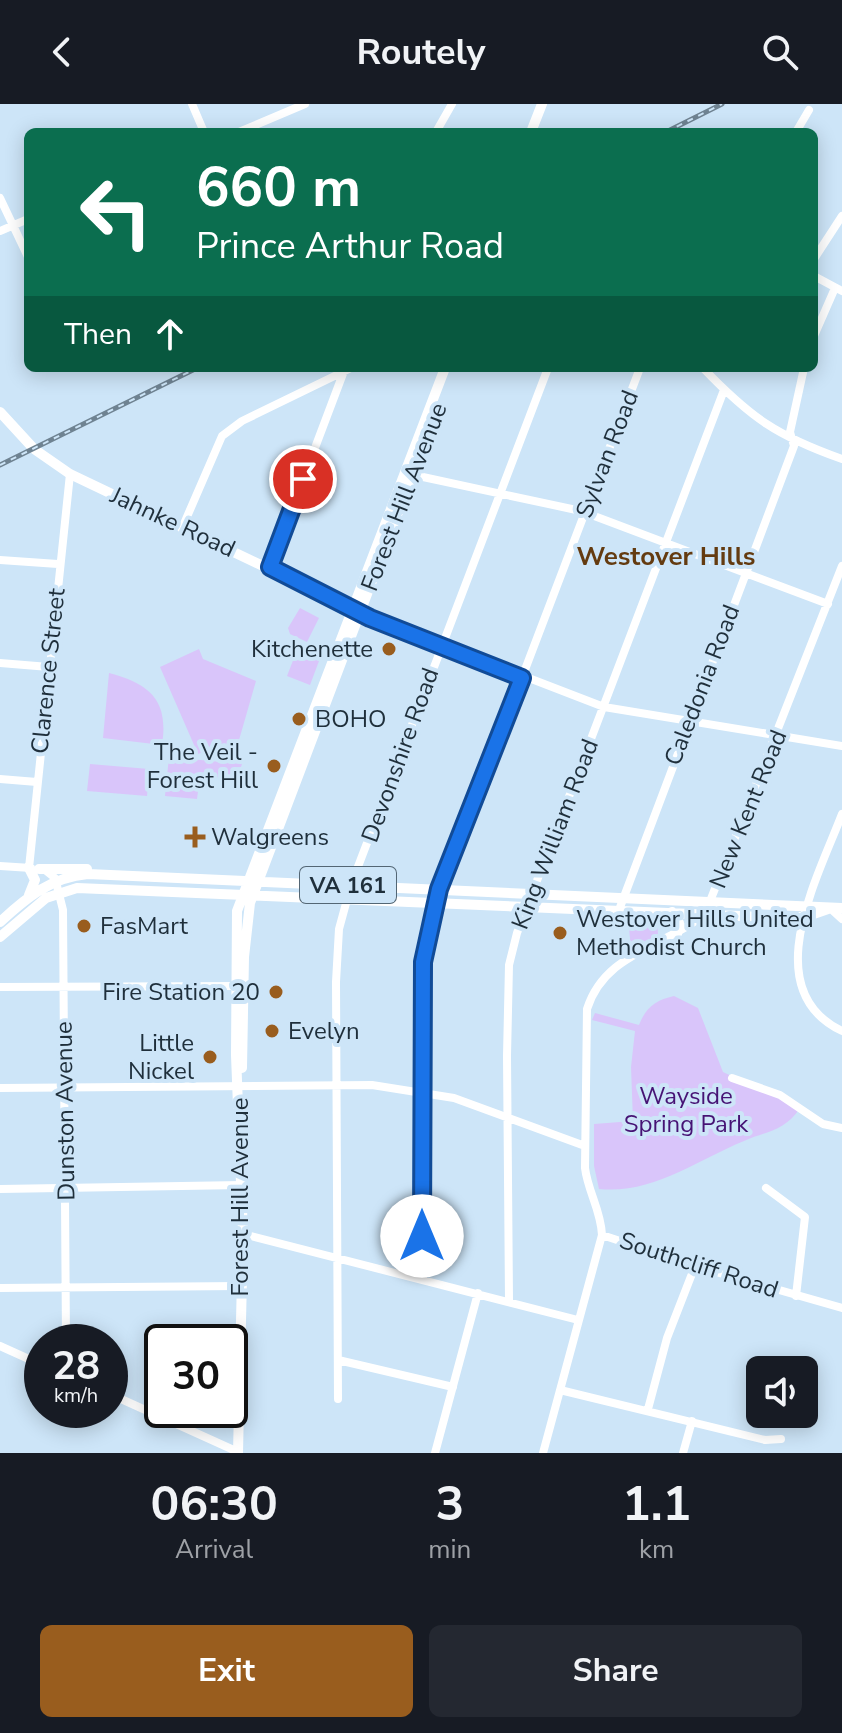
<!DOCTYPE html>
<html lang="en">
<head>
<meta charset="utf-8">
<style>
	body { margin:0; font-family:"Nunito Sans",sans-serif; background:#242831; color:#f1f3f6; height:100vh; display:flex; flex-direction:column; font-size:30px; white-space:nowrap }
	* { box-sizing:border-box; margin:0 }
	p { font-size:26px; color:#9ea1a6 }
	.icon { flex:none; width:44px; height:44px; fill:none; stroke:currentColor; stroke-width:2; stroke-linecap:round; stroke-linejoin:round }
	.map { position:relative; height:1349px; overflow:hidden }
	.sheet { display:flex; flex-direction:column; background:#171b24; flex:1 }
	.sheet>* { flex:none }
	.top-card { position:absolute; left:24px; top:24px; width:794px; height:244px; border-radius:12px; box-shadow:0 4px 20px #0003; background:#0b6e4f; color:#fff; overflow:hidden }
	.controls { position:absolute; left:746px; top:1252px; display:grid; gap:16px }
	.controls a { display:grid; place-items:center; width:72px; height:72px; border-radius:12px; background:#171b24; box-shadow:0 4px 20px #0003; font-size:40px }
	.speed { position:absolute; left:24px; top:1220px; display:flex; gap:16px; font-size:40px; font-weight:700; text-align:center }
	.speed>* { display:grid; place-content:center; width:104px; height:104px; border-radius:50%; background:#171b24; box-shadow:0 4px 20px #0003; line-height:1 }
	.speed small { font-size:20px; font-weight:400 }
	.speed .limit { border:4px solid #111; border-radius:12px; background:#fff; color:#111 }
	.pin { position:absolute; display:grid; place-items:center; width:68px; height:68px; color:#fff; margin:-34px; border:4px solid #fff; border-radius:50%; box-shadow:0 2px 8px #0007 }
	.me { position:absolute; width:88px; margin:-44px; rotate:0deg; stroke-linejoin:round; filter:drop-shadow(0 0 6px #0008) }
	.turn { display:flex; align-items:center; gap:28px; height:168px; padding:0 40px; font-size:36px }
	.turn .icon { width:104px; height:104px; stroke-width:2.5 }
	.turn b { display:block; font-size:56px; line-height:68px }
	.then { display:flex; align-items:center; height:76px; padding:0 40px; background:#0003; gap:16px; font-size:30px }
	.eta { display:flex; justify-content:space-evenly; align-items:center; height:136px; text-align:center }
	.eta b { font-size:48px; font-weight:700; line-height:56px }
	.action { display:flex; gap:16px; margin-top:auto; padding:16px 40px }
	.action a { flex:1; height:92px; border-radius:12px; background:#995d1e; color:#fff; font-size:32px; font-weight:700; line-height:92px; text-align:center }
	.action a+a { background:#242831; color:#f1f3f6 }
	header { display:flex; justify-content:space-between; align-items:center; height:104px; padding:0 40px; background:#171b24; font-size:36px; font-weight:700 }
	.map>svg:first-child { display:block }
	.green { fill:#d9c5fa }
	.lines { fill:none; stroke-linecap:round; stroke-linejoin:round }
	.minor { stroke:#fff; stroke-width:8 }
	.major { stroke:#fff; stroke-width:10 }
	.rail-casing { stroke:#6f8392; stroke-width:5 }
	.rail { stroke:#cde5f8; stroke-width:2; stroke-dasharray:6; stroke-linecap:butt }
	.route-casing { stroke:#114b97; stroke-width:20 }
	.route { stroke:#1a73e8; stroke-width:14 }
	.poi-dot { fill:#995d1e; stroke:#cde5f8; stroke-width:3 }
	.labels { text-anchor:middle; stroke-width:8; stroke-linejoin:round; paint-order:stroke }
	.shield { fill:#cde5f8; stroke:#536674; stroke-width:2 }
	.shield-label { font-size:22px; font-weight:bold; fill:#1f2f3b }
	.street-label { font-size:24px; fill:#1f2f3b; stroke:#cde5f8 }
	.poi-label { font-size:24px; fill:#1f2f3b; stroke:#cde5f8; text-anchor:start }
	.park-label { font-size:24px; fill:#461374; stroke:#cde5f8 }
	.neighbourhood-label { font-size:26px; font-weight:bold; fill:#643b10; stroke:#cde5f8 }
</style>
</head>
<body>
<header><svg class="icon" aria-label="back" viewBox="0 0 24 24"><path d="M15 5l-7 7 7 7"/></svg>Routely<svg class="icon" aria-label="search" viewBox="0 0 24 24"><circle cx="10" cy="10" r="6"/><path d="M15 15l6 6"/></svg></header>
<div class="map">
<svg width="842" height="1349" viewBox="0 0 842 1349">
	<rect width="100%" height="100%" fill="#cde5f8"/>
	<!-- green -->
	<path class="green" d="M 300,504 L 319,514 L 307,538 L 290,530 L 288,524 Z
		M 299,541 L 322,549 L 310,581 L 287,572 Z
		M 199,545 L 203,555 L 256,577 L 237,643 L 224,639 L 198,650 L 160,563 Z
		M 109,569 C 150,580 169,596 162,641 L 103,634 Z
		M 169,653 L 242,660 L 237,675 L 200,672 L 197,695 L 165,692 Z
		M 90,660 L 149,665 L 147,692 L 87,687 Z
		M 628,815 L 657,815 L 658,831 L 631,844 Z
		M 674,892 L 698,904 L 723,968 L 800,1004 C 785,1027 767,1027 744,1037 C 695,1057 654,1090 599,1085 L 594,1062 L 594,1020 L 633,1017 L 631,963 L 635,927 L 592,916 L 595,909 L 639,921 C 646,903 656,896 674,892 Z"/>
	<g class="lines">
		<!-- minor -->
		<path class="minor" d="M 192,0 L 204,28
			M 239,28 L 305,0
			M 436,28 L 452,0
			M 796,28 L 809,6
			M 0,94 L 28,153
			M 0,127 L 28,115
			M 814,155 L 842,112
			M 814,172 L 842,187
			M 814,232 L 835,184
			M 703,264 C 751,314 777,332 842,355
			M 409,370 L 581,407 L 828,500
			M 183,422 L 222,332 L 242,317 L 351,264
			M 0,456 L 58,460
			M 270,463 L 344,267
			M 360,509 L 604,603 L 842,642
			M 0,559 L 49,563
			M 0,675 L 37,678
			M 842,710 C 818,773 756,886 842,927
			M 0,762 L 31,764
			M 29,764 L 70,370
			M 45,766 L 55,774 L 63,806 L 66,1238
			M 830,804 L 842,815
			M 619,806 L 794,342 L 790,328 L 804,264
			M 0,883 L 239,882
			M 732,974 L 780,991 L 823,1020 L 842,1024
			M 0,984 L 372,981 L 454,994 L 585,1042
			M 766,1084 L 805,1113 L 796,1192
			M 0,1085 L 242,1081
			M 243,1130 L 578,1216
			M 602,1131 L 695,1162 L 842,1204
			M 423,1176 L 423,858 L 436,799 L 640,264
			M 0,1184 L 241,1182
			M 509,1196 L 507,952 L 509,861 L 517,829 L 724,286
			M 0,1242 L 42,1261
			M 338,1256 L 453,1283
			M 560,1286 L 765,1336 L 781,1335
			M 110,1290 L 238,1348
			M 338,1295 L 336,878 L 339,825 L 351,781 L 548,264
			M 648,1305 L 667,1234 L 695,1162
			M 435,1349 L 478,1189
			M 543,1349 L 602,1131 C 601,1106 588,1088 585,1064 L 587,905 C 605,849 661,845 705,810 L 842,462
			M 683,1349 L 692,1317"/>
		<!-- major -->
		<path class="major" d="M 531,28 L 542,0
			M 0,308 L 34,345 L 70,370 L 355,506
			M 29,764 L 35,776 L 29,791
			M 39,765 L 87,765
			M 672,808 L 679,819 L 677,830
			M 0,818 C 26,794 51,773 88,770 L 842,804
			M 0,833 L 46,794 L 77,784 L 763,813 L 805,813 L 828,805
			M 242,964 L 244,853 L 250,799 L 428,329
			M 238,1349 L 243,1130 L 236,951 L 237,807 L 445,264"/>
		<!-- rail casing -->
		<g class="rail-casing">
			<path id="rail" d="M 666,28 L 722,0
				M 0,361 L 197,264"/>
		</g>
		<!-- rail -->
		<use href="#rail" class="rail"/>
	</g>
	<g class="lines">
		<!-- route casing -->
		<g class="route-casing">
			<path id="route" d="M 303,375 L 270,463 L 370,514 L 522,574 L 439,785 L 423,858 L 422,1132"/>
		</g>
		<!-- route -->
		<use href="#route" class="route"/>
	</g>
	<!-- markers -->
	<g class="poi-dot">
		<circle cx="389" cy="545" r="8"/>
		<circle cx="299" cy="615" r="8"/>
		<circle cx="274" cy="662" r="8"/>
		<path d="M191 721h8v8h8v8h-8v8h-8v-8h-8v-8h8z"/>
		<circle cx="84" cy="822" r="8"/>
		<circle cx="560" cy="829" r="8"/>
		<circle cx="276" cy="888" r="8"/>
		<circle cx="272" cy="927" r="8"/>
		<circle cx="210" cy="953" r="8"/>
	</g>
	<g class="labels">
		<!-- shield labels -->
		<rect class="shield" x="300" y="763" width="96" height="36" rx="6"/>
		<g class="shield-label">
			<text x="348" y="789">VA 161</text>
		</g>
		<!-- street labels -->
		<g class="street-label">
			<text transform="translate(607 350) rotate(-69)" y="8">Sylvan Road</text>
			<text transform="translate(404 393) rotate(-69)" y="8">Forest Hill Avenue</text>
			<text transform="translate(173 418) rotate(25)" y="8">Jahnke Road</text>
			<text transform="translate(48 567) rotate(-84)" y="8">Clarence Street</text>
			<text transform="translate(702 581) rotate(-69)" y="8">Caledonia Road</text>
			<text transform="translate(400 651) rotate(-70)" y="8">Devonshire Road</text>
			<text transform="translate(748 705) rotate(-68)" y="8">New Kent Road</text>
			<text transform="translate(555 730) rotate(-69)" y="8">King William Road</text>
			<text transform="translate(65 1007) rotate(-91)" y="8">Dunston Avenue</text>
			<text transform="translate(240 1093) rotate(-90)" y="8">Forest Hill Avenue</text>
			<text transform="translate(699 1161) rotate(18)" y="8">Southcliff Road</text>
		</g>
		<!-- poi labels -->
		<g class="poi-label">
			<text x="373" y="553" text-anchor="end">Kitchenette</text>
			<text x="315" y="623">BOHO</text>
			<text x="258" y="656" text-anchor="end">The Veil -<tspan x="258" dy="28">Forest Hill</tspan></text>
			<text x="211" y="741">Walgreens</text>
			<text x="576" y="823">Westover Hills United<tspan x="576" dy="28">Methodist Church</tspan></text>
			<text x="100" y="830">FasMart</text>
			<text x="260" y="896" text-anchor="end">Fire Station 20</text>
			<text x="288" y="935">Evelyn</text>
			<text x="194" y="947" text-anchor="end">Little<tspan x="194" dy="28">Nickel</tspan></text>
		</g>
		<!-- park labels -->
		<g class="park-label">
			<text x="686" y="1000">Wayside<tspan x="686" dy="28">Spring Park</tspan></text>
		</g>
		<!-- neighbourhood labels -->
		<g class="neighbourhood-label">
			<text x="666" y="461">Westover Hills</text>
		</g>
	</g>
</svg>
<div class="controls">
<a><svg class="icon" aria-label="sound" viewBox="0 0 24 24"><path d="M4 9h4l5-4v14l-5-4H4zM17 9q2 3 0 6"/></svg></a>
</div>
<div class="speed"><div>28<small>km/h</small></div><div class="limit">30</div></div>
<div class="pin" style="left:303px;top:375px;background:#d93025"><svg class="icon" aria-label="arrive" viewBox="0 0 24 24"><path d="M6 21V4h12l-3 4 3 4H6"/></svg></div>
<svg class="me" style="left:422px;top:1132px" viewBox="-20 -20 40 40"><circle r="19" fill="#fff"/><path d="M0-13L10 11 0 6-10 11z" fill="#1a73e8"/></svg>
<div class="top-card">
<div class="turn"><svg class="icon" aria-label="left" viewBox="0 0 24 24"><path d="M17 20v-9H6M10 6l-5 5 5 5"/></svg><div><b>660 m</b>Prince Arthur Road</div></div>
<div class="then">Then<svg class="icon" aria-label="ahead" viewBox="0 0 24 24"><path d="M12 20V5M6 11l6-6 6 6"/></svg></div>
</div>
</div>
<section class="sheet">
<div class="eta">
<div><b>06:30</b><p>Arrival</p></div>
<div><b>3</b><p>min</p></div>
<div><b>1.1</b><p>km</p></div>
</div>
<div class="action"><a>Exit</a><a>Share</a></div>
</section>
</body>
</html>
